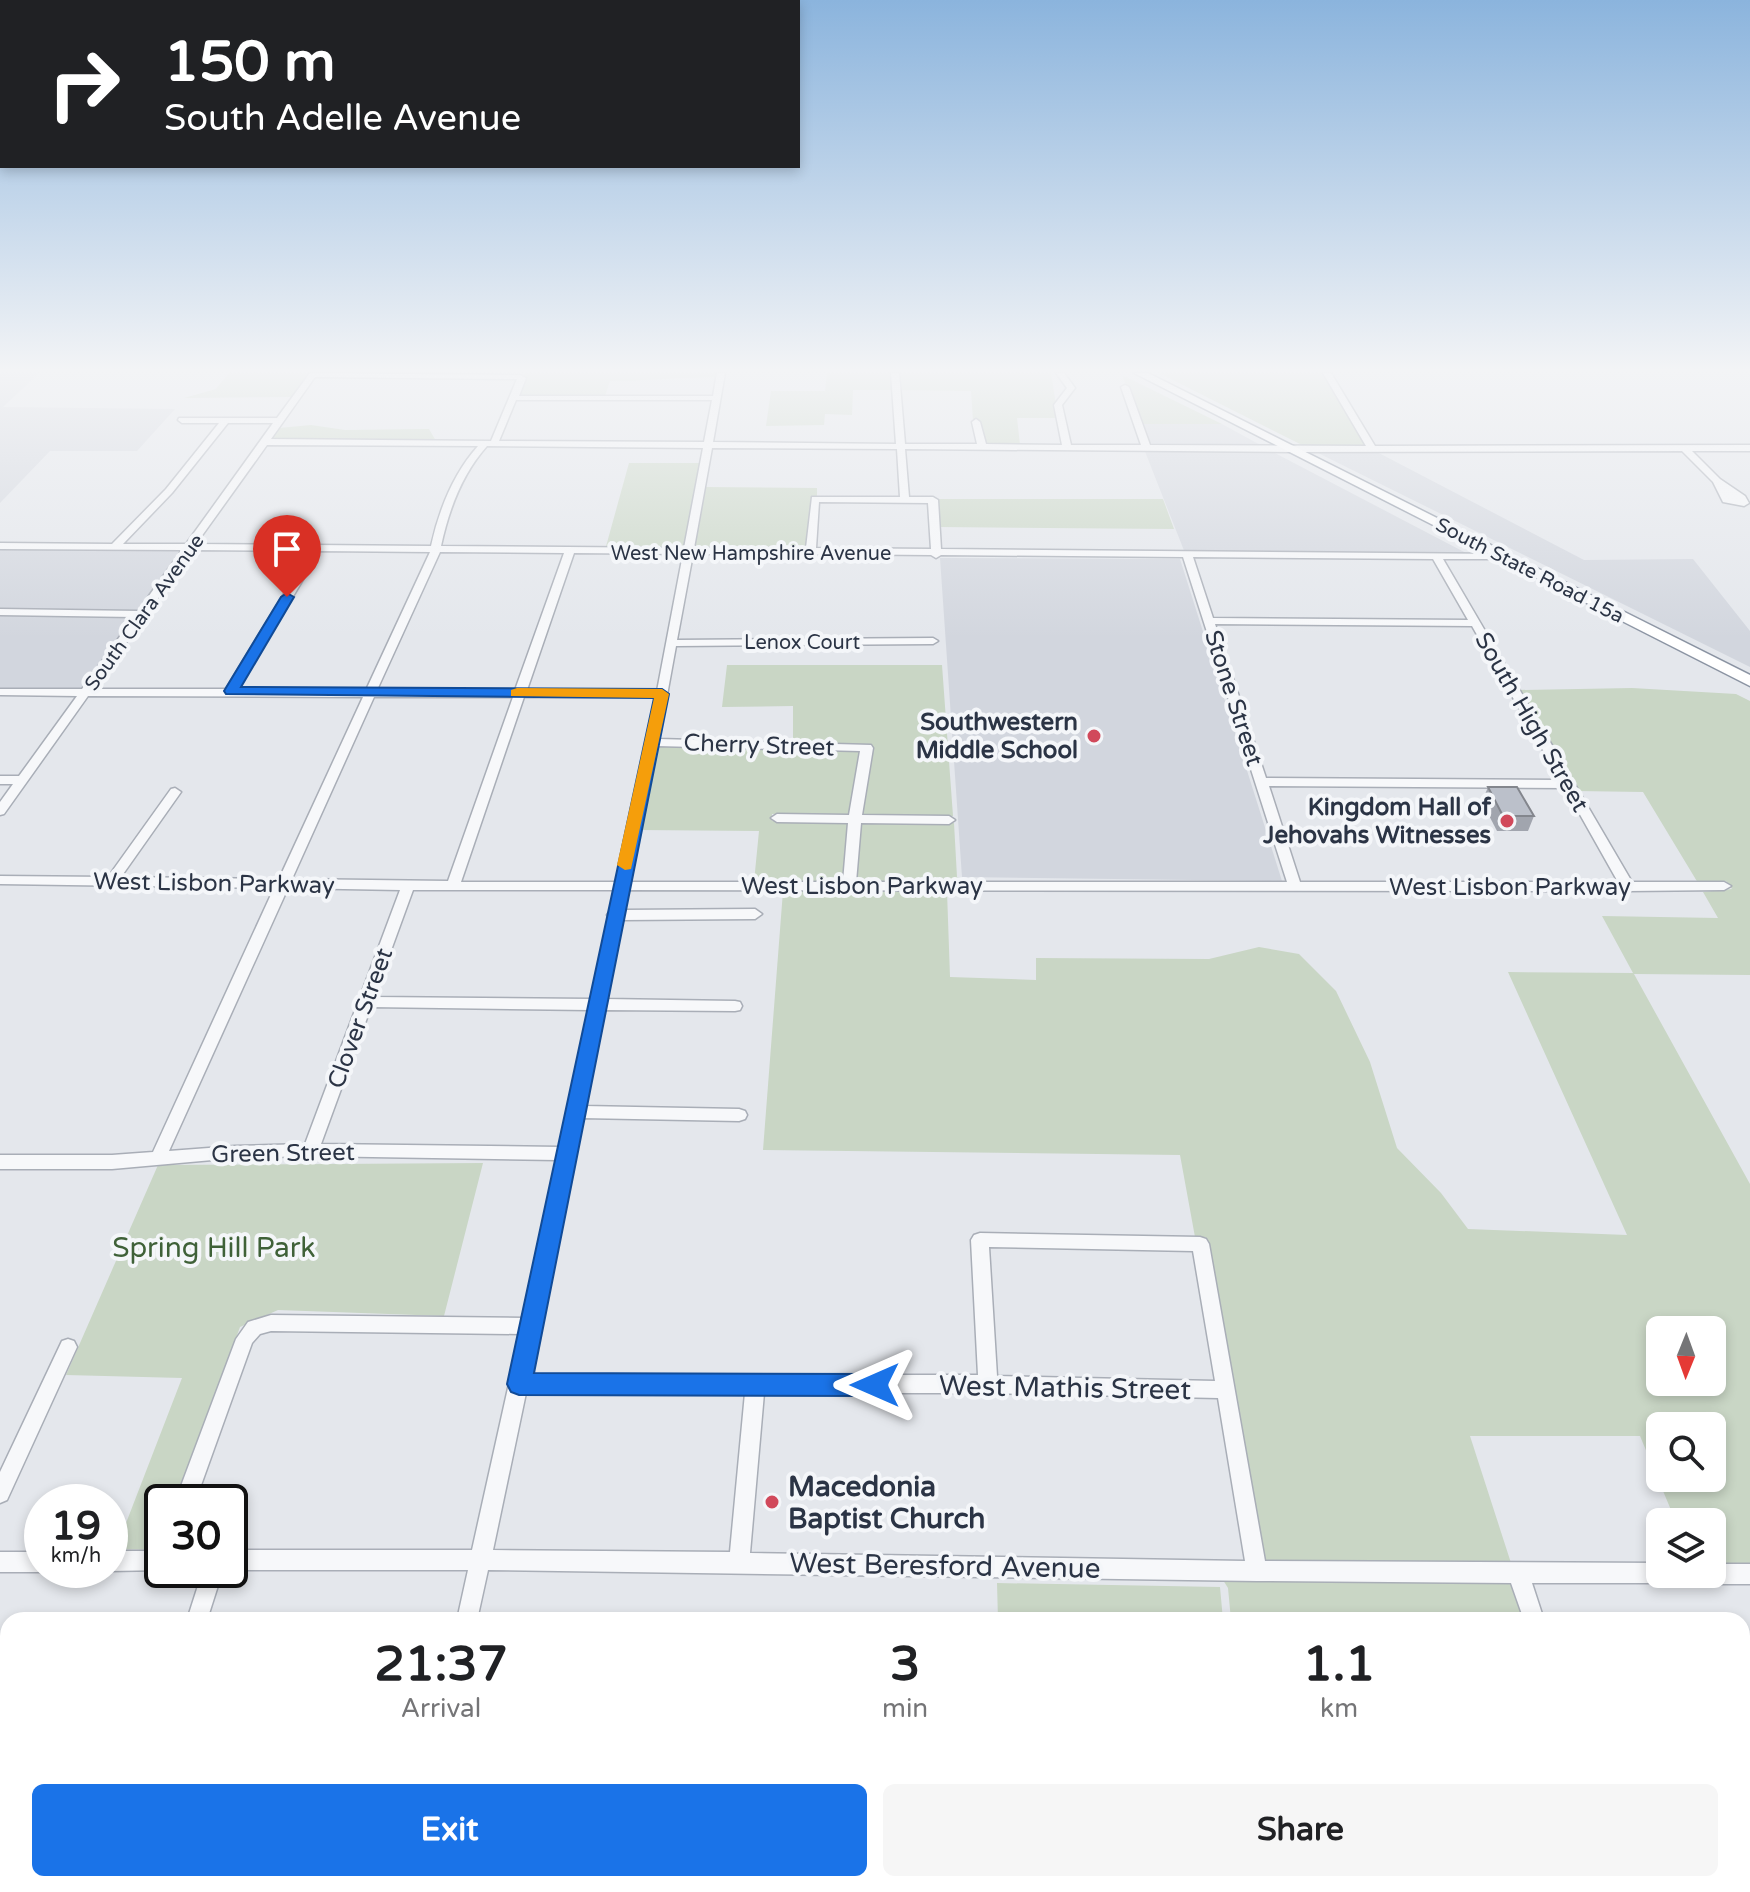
<!DOCTYPE html>
<html lang="en">
<head>
<meta charset="utf-8">
<style>
	body { margin:0; font-family:"Varela Round",sans-serif; background:#f6f6f6; color:#202124; height:100vh; display:flex; flex-direction:column; font-size:30px; white-space:nowrap }
	* { box-sizing:border-box; margin:0 }
	p { font-size:26px; color:#757577 }
	.icon { flex:none; width:44px; height:44px; fill:none; stroke:currentColor; stroke-width:2; stroke-linecap:round; stroke-linejoin:round }
	.map { position:relative; flex:1; overflow:hidden }
	.side { position:absolute; left:0px; top:1612px; width:1750px; height:280px; display:flex; flex-direction:column; background:#fff; border-radius:24px 24px 0 0; box-shadow:0 4px 12px #0003 }
	.side>* { flex:none }
	.hud { position:absolute; left:0px; top:0px; width:800px; height:168px; box-shadow:0 4px 12px #0003; background:#202124; color:#fff; overflow:hidden }
	.needle { width:52px; rotate:181deg }
	.fabs { position:absolute; left:1646px; top:1316px; display:grid; gap:16px }
	.fabs a { display:grid; place-items:center; width:80px; height:80px; border-radius:12px; background:#fff; box-shadow:0 4px 12px #0003; font-size:40px }
	.speed { position:absolute; left:24px; top:1484px; display:flex; gap:16px; font-size:40px; font-weight:700; text-align:center }
	.speed>* { display:grid; place-content:center; width:104px; height:104px; border-radius:50%; background:#fff; box-shadow:0 4px 12px #0003; line-height:1 }
	.speed small { font-size:20px; font-weight:400 }
	.speed .limit { border:4px solid #111; border-radius:12px; background:#fff; color:#111 }
	.pin { position:absolute; display:grid; place-items:center; width:68px; height:68px; color:#fff; margin:-82px -34px; border-radius:50% 50% 50% 0; rotate:-45deg; box-shadow:0 0 8px #0007 }
	.pin .icon { rotate:45deg }
	.me { position:absolute; width:88px; margin:-44px; rotate:270deg; stroke-linejoin:round; filter:drop-shadow(0 0 6px #0008) }
	.turn { display:flex; align-items:center; gap:28px; height:168px; padding:0 32px; font-size:36px }
	.turn .icon { width:104px; height:104px; stroke-width:2.5 }
	.turn b { display:block; font-size:56px; line-height:68px }
	.eta { display:flex; justify-content:space-evenly; align-items:center; height:136px; text-align:center }
	.eta b { font-size:48px; font-weight:800; line-height:56px }
	.button { display:flex; gap:16px; margin-top:auto; padding:16px 32px }
	.button a { flex:1; height:92px; border-radius:12px; background:#1a73e8; color:#fff; font-size:32px; font-weight:800; line-height:92px; text-align:center }
	.button a+a { background:#f6f6f6; color:#202124 }
	.map>svg:first-child { display:block }
	.built { fill:#d2d6de }
	.green { fill:#c9d6c5; fill-rule:evenodd }
	.lines { fill:none; stroke-linecap:round; stroke-linejoin:round }
	.minor-casing { stroke:#a9aeb7; stroke-width:3 }
	.highway-casing { stroke:#8b94a3; stroke-width:3 }
	.minor { fill:#f7f8fa; fill-rule:evenodd }
	.highway { fill:#fff; fill-rule:evenodd }
	.wall { fill:#a1a5ae }
	.building { fill:#bbc0ca; stroke:#83868d; stroke-width:2 }
	.route { fill:#1a73e8; stroke:#114b97; stroke-width:2 }
	.slow { fill:#f59e0b }
	.poi-dot { fill:#d1495b; stroke:#f4f6f9; stroke-width:3 }
	.labels { text-anchor:middle; stroke-width:8; stroke-linejoin:round; paint-order:stroke }
	.far-street-label { font-size:20px; fill:#2b3445; stroke:#f4f6f9 }
	.street-label { font-size:24px; fill:#2b3445; stroke:#f4f6f9 }
	.poi-label { font-size:24px; font-weight:bold; fill:#2b3445; stroke:#f4f6f9; text-anchor:end }
	.near-park-label { font-size:28px; fill:#3f6138; stroke:#f4f6f9 }
	.near-street-label { font-size:28px; fill:#2b3445; stroke:#f4f6f9 }
	.near-poi-label { font-size:28px; font-weight:bold; fill:#2b3445; stroke:#f4f6f9; text-anchor:start }
</style>
</head>
<body>
<div class="map">
<svg width="1750" height="1892" viewBox="0 0 1750 1892">
	<rect width="100%" height="100%" fill="#e4e7ec"/>
	<!-- built -->
	<path class="built" d="M 0,373 L 39,373 L 3,407 L 175,409 L 137,451 L 50,451 L 0,503 Z
		M 1142,424 L 1222,424 L 1264,447 L 1149,445 Z
		M 1144,449 L 1271,451 L 1468,554 L 1185,553 Z
		M 1314,451 L 1375,451 L 1584,560 L 1693,559 L 1750,631 L 1750,667 Z
		M 0,549 L 184,551 L 140,612 L 0,610 Z
		M 940,558 L 1180,559 L 1282,881 L 962,877 Z
		M 0,615 L 136,617 L 83,689 L 77,690 L 0,689 Z"/>
	<!-- green -->
	<path class="green" d="M 229,373 L 310,373 L 292,397 L 184,398 L 216,389 Z
		M 524,373 L 717,373 L 716,377 C 681,377 646,381 610,381 L 605,396 L 518,396 L 526,379 Z
		M 827,373 L 892,373 L 893,390 L 853,390 L 852,415 L 825,414 L 824,425 L 766,426 L 771,391 L 825,391 Z
		M 899,373 L 1051,373 L 1058,418 L 1017,418 L 1020,445 L 985,445 L 980,421 L 973,421 L 971,391 L 900,390 Z
		M 1159,373 L 1324,373 L 1368,447 L 1306,447 Z
		M 1122,375 L 1222,424 L 1142,424 Z
		M 311,425 L 345,430 L 429,429 L 436,441 L 271,440 L 279,428 Z
		M 629,463 L 700,463 L 686,551 L 605,550 Z
		M 704,487 L 817,488 L 817,497 L 811,497 L 807,552 L 694,551 Z
		M 937,499 L 1163,499 L 1174,529 L 939,527 Z
		M 727,665 L 942,665 L 953,816 L 861,814 L 872,745 L 793,742 L 793,706 L 722,707 Z
		M 1632,688 L 1736,694 L 1750,701 L 1750,975 L 1634,974 L 1750,1184 L 1750,1564 L 1712,1563 L 1712,1522 L 1676,1522 L 1640,1436 L 1470,1436 L 1511,1563 L 1264,1561 L 1206,1237 L 1195,1237 L 1180,1155 L 763,1150 L 783,891 L 947,891 L 950,977 L 1036,980 L 1036,958 L 1209,959 L 1259,947 L 1299,954 L 1336,991 L 1370,1062 L 1397,1148 L 1441,1193 L 1468,1229 L 1627,1235 L 1508,972 L 1633,973 L 1602,916 L 1718,918 L 1703,892 L 1732,889 L 1726,881 L 1698,883 L 1643,792 L 1576,791 L 1518,690 ZM 1660,1330 L 1712,1330 L 1712,1382 L 1660,1382 ZM 1660,1426 L 1712,1426 L 1712,1478 L 1660,1478 Z
		M 656,745 L 861,751 L 850,814 L 772,814 L 772,821 L 849,822 L 843,883 L 754,882 L 759,831 L 638,830 Z
		M 860,822 L 954,823 L 957,877 L 961,882 L 855,883 Z
		M 483,1163 L 444,1316 L 278,1310 L 240,1327 L 177,1502 L 162,1502 L 160,1550 L 116,1549 L 182,1378 L 66,1375 L 158,1165 Z
		M 1223,1580 L 1513,1583 L 1525,1620 L 1231,1620 L 1228,1588 Z
		M 997,1583 L 1220,1587 L 1223,1620 L 998,1620 Z
		M 755,1884 L 960,1884 L 960,1892 L 755,1892 Z"/>
	<g class="lines">
		<!-- minor casing -->
		<g class="minor-casing">
			<path id="minor" d="M 310,373 L 520,375 L 526,378 L 519,396 L 713,396 L 717,373 L 725,373 L 713,442 L 896,444 L 891,373 L 899,373 L 905,444 L 977,444 L 972,422 L 976,419 L 980,422 L 986,444 L 1062,445 L 1054,405 L 1067,388 L 1056,373 L 1064,373 L 1075,388 L 1062,405 L 1071,445 L 1141,445 L 1121,387 L 1125,385 L 1129,387 L 1150,445 L 1366,446 L 1323,373 L 1331,373 L 1375,446 L 1750,445 L 1750,451 L 1692,451 L 1720,479 L 1745,496 L 1749,503 L 1744,506 L 1723,502 L 1713,482 L 1682,451 L 1290,452 L 905,449 L 909,497 L 933,497 L 938,500 L 941,549 L 1507,554 L 1507,558 L 1503,559 L 1443,559 L 1632,882 L 1724,882 L 1731,886 L 1724,890 L 1628,891 L 628,890 L 624,910 L 755,909 L 762,914 L 755,919 L 622,920 L 606,999 L 735,1001 L 740,1002 L 742,1006 L 740,1010 L 735,1011 L 604,1010 L 584,1106 L 739,1109 L 745,1111 L 747,1115 L 745,1119 L 739,1121 L 582,1118 L 530,1375 L 978,1375 L 971,1240 L 974,1235 L 980,1233 L 1200,1237 L 1206,1239 L 1209,1244 L 1265,1561 L 1660,1563 L 1660,1574 L 1670,1574 L 1667,1580 L 1660,1583 L 1532,1583 L 1544,1620 L 1524,1620 L 1511,1583 L 1257,1581 L 488,1570 L 477,1620 L 457,1620 L 468,1570 L 230,1570 L 230,1550 L 472,1550 L 520,1334 L 271,1331 L 260,1334 L 252,1343 L 195,1502 L 175,1502 L 236,1339 L 248,1322 L 271,1315 L 524,1318 L 557,1160 L 311,1156 L 235,1158 L 112,1169 L 0,1169 L 0,1155 L 112,1155 L 153,1152 L 274,888 L 0,884 L 0,876 L 108,877 L 171,789 L 175,788 L 181,792 L 121,877 L 279,879 L 363,697 L 88,696 L 4,814 L 0,815 L 0,802 L 13,784 L 0,784 L 0,776 L 19,776 L 77,696 L 0,695 L 0,689 L 82,689 L 134,617 L 0,615 L 0,609 L 138,611 L 182,550 L 0,549 L 0,543 L 112,544 L 166,489 L 219,423 L 182,423 L 178,420 L 179,418 L 277,418 ZM 315,377 L 517,379 L 491,441 L 271,439 ZM 516,400 L 712,400 L 704,442 L 499,441 ZM 228,423 L 273,423 L 186,544 L 123,544 L 172,493 ZM 267,445 L 478,446 C 453,474 439,510 431,546 L 196,544 ZM 487,446 L 703,448 L 684,548 L 441,546 C 449,509 462,474 487,446 ZM 712,448 L 897,449 L 900,497 L 812,497 L 806,548 L 694,548 ZM 819,502 L 928,503 L 931,549 L 816,548 ZM 192,550 L 310,551 L 226,689 L 93,689 ZM 320,551 L 430,552 L 366,690 L 238,689 ZM 440,552 L 564,553 L 515,690 L 377,690 ZM 574,553 L 683,554 L 657,691 L 527,690 ZM 693,554 L 806,554 L 811,557 L 816,554 L 931,555 L 936,558 L 941,555 L 1183,557 L 1287,882 L 856,882 L 861,823 L 949,824 L 955,820 L 949,816 L 862,815 L 873,748 L 871,745 L 659,739 L 676,646 L 933,644 L 938,641 L 933,638 L 677,640 ZM 1193,557 L 1433,559 L 1468,620 L 1213,618 ZM 1215,624 L 1472,626 L 1560,780 L 1266,778 ZM 374,697 L 513,697 L 448,881 L 292,879 ZM 524,697 L 656,697 L 616,882 L 461,882 ZM 657,746 L 860,751 L 849,815 L 777,814 L 771,818 L 777,822 L 848,823 L 843,882 L 630,882 ZM 1269,786 L 1565,788 L 1618,882 L 1300,882 ZM 288,888 L 400,890 L 305,1144 L 235,1146 L 169,1151 ZM 413,890 L 615,890 L 610,911 L 607,915 L 609,918 L 591,999 L 374,997 ZM 371,1007 L 589,1010 L 560,1147 L 321,1144 ZM 989,1247 L 1193,1251 L 1215,1381 L 997,1376 ZM 526,1393 L 745,1393 L 730,1552 L 493,1550 ZM 764,1393 L 988,1393 L 1218,1398 L 1245,1561 L 750,1553 Z
				M 68,1339 L 74,1341 L 77,1347 L 7,1500 L 0,1503 L 0,1472 L 62,1341 Z
				M 110,1551 L 162,1551 L 162,1570 L 165,1570 L 110,1571 L 107,1570 L 110,1570 Z
				M 0,1552 L 42,1552 L 42,1570 L 47,1570 L 42,1572 L 0,1572 Z
				M 1712,1564 L 1750,1564 L 1750,1584 L 1712,1584 L 1705,1581 L 1702,1574 L 1712,1574 Z
				M 203,1570 L 223,1570 L 207,1620 L 187,1620 Z
				M 1742,1869 L 1750,1869 L 1750,1892 L 1734,1889 L 1731,1884 L 1742,1884 Z
				M 98,1884 L 122,1884 L 119,1892 L 95,1892 Z
				M 401,1884 L 425,1884 L 423,1892 L 399,1892 Z
				M 1610,1884 L 1634,1884 L 1637,1892 L 1613,1892 Z"/>
		</g>
		<!-- highway casing -->
		<g class="highway-casing">
			<path id="highway" d="M 1134,373 L 1148,373 L 1750,675 L 1750,686 Z"/>
		</g>
		<!-- minor -->
		<use href="#minor" class="minor"/>
		<!-- highway -->
		<use href="#highway" class="highway"/>
	</g>
	<!-- wall -->
	<path class="wall" d="M 1488,787 L 1534,816 L 1528,831 L 1497,831 L 1482,802 Z"/>
	<!-- building -->
	<path class="building" d="M 1488,787 L 1517,787 L 1534,816 L 1503,816 Z"/>
	<!-- sky -->
	<linearGradient id="sky" x2="0" y2="1"><stop stop-color="#8bb4dd"/><stop offset="0.58" stop-color="#f3f4f6"/><stop offset="1" stop-color="#f3f4f6" stop-opacity="0"/></linearGradient>
	<rect width="1750" height="638" fill="url(#sky)"/>
	<!-- route -->
	<path class="route" d="M 287,593 L 294,597 L 241,687 L 662,689 L 669,694 L 534,1373 L 875,1374 L 884,1377 L 887,1385 L 884,1392 L 875,1396 L 519,1395 L 511,1392 L 507,1384 L 654,698 L 226,694 L 224,691 L 281,597 Z"/>
	<!-- slow -->
	<path class="slow" d="M 517,688 L 662,689 L 669,694 L 631,869 L 625,870 L 617,865 L 654,698 L 511,696 L 511,690 Z"/>
	<!-- markers -->
	<g class="poi-dot">
		<circle cx="1094" cy="736" r="8"/>
		<circle cx="1507" cy="821" r="8"/>
		<circle cx="772" cy="1502" r="8"/>
	</g>
	<g class="labels">
		<!-- far-street labels -->
		<g class="far-street-label">
			<text x="751" y="560">West New Hampshire Avenue</text>
			<text transform="translate(1530 570) rotate(27)" y="7">South State Road 15a</text>
			<text transform="translate(144 612) rotate(-54)" y="7">South Clara Avenue</text>
			<text x="802" y="649">Lenox Court</text>
		</g>
		<!-- street labels -->
		<g class="street-label">
			<text transform="translate(1234 698) rotate(72)" y="8">Stone Street</text>
			<text transform="translate(1532 722) rotate(60)" y="8">South High Street</text>
			<text transform="translate(759 745) rotate(2)" y="8">Cherry Street</text>
			<text transform="translate(214 883) rotate(1)" y="8">West Lisbon Parkway</text>
			<text x="862" y="894">West Lisbon Parkway</text>
			<text x="1510" y="895">West Lisbon Parkway</text>
			<text transform="translate(360 1018) rotate(-70)" y="8">Clover Street</text>
			<text transform="translate(283 1153) rotate(-1)" y="8">Green Street</text>
		</g>
		<!-- poi labels -->
		<g class="poi-label">
			<text x="1078" y="730">Southwestern<tspan x="1078" dy="28">Middle School</tspan></text>
			<text x="1491" y="815">Kingdom Hall of<tspan x="1491" dy="28">Jehovahs Witnesses</tspan></text>
		</g>
		<!-- near-park labels -->
		<g class="near-park-label">
			<text x="214" y="1257">Spring Hill Park</text>
		</g>
		<!-- near-street labels -->
		<g class="near-street-label">
			<text transform="translate(1065 1387) rotate(1)" y="10">West Mathis Street</text>
			<text transform="translate(945 1565) rotate(1)" y="10">West Beresford Avenue</text>
		</g>
		<!-- near-poi labels -->
		<g class="near-poi-label">
			<text x="788" y="1496">Macedonia<tspan x="788" dy="32">Baptist Church</tspan></text>
		</g>
	</g>
</svg>
<div class="fabs">
<a><svg class="needle" viewBox="-14 -14 28 28"><path d="M0-13l5 13h-10z" fill="#e53935"/><path d="M0 13l5-13h-10z" fill="#757577"/></svg></a>
<a><svg class="icon" aria-label="search" viewBox="0 0 24 24"><circle cx="10" cy="10" r="6"/><path d="M15 15l6 6"/></svg></a>
<a><svg class="icon" aria-label="layers" viewBox="0 0 24 24"><path d="M12 4l9 5-9 5-9-5zM3 14l9 5 9-5"/></svg></a>
</div>
<div class="speed"><div>19<small>km/h</small></div><div class="limit">30</div></div>
<div class="pin" style="left:287px;top:597px;background:#d93025"><svg class="icon" aria-label="arrive" viewBox="0 0 24 24"><path d="M6 21V4h12l-3 4 3 4H6"/></svg></div>
<svg class="me" style="left:875px;top:1385px" viewBox="-20 -20 40 40"><path d="M0-17L14 15 0 8-14 15z" fill="#1a73e8" stroke="#fff" stroke-width="4"/></svg>
<div class="hud">
<div class="turn"><svg class="icon" aria-label="right" viewBox="0 0 24 24"><path d="M7 20v-9h11M14 6l5 5-5 5"/></svg><div><b>150 m</b>South Adelle Avenue</div></div>
</div>
<section class="side">
<div class="eta">
<div><b>21:37</b><p>Arrival</p></div>
<div><b>3</b><p>min</p></div>
<div><b>1.1</b><p>km</p></div>
</div>
<div class="button"><a>Exit</a><a>Share</a></div>
</section>
</div>
</body>
</html>
